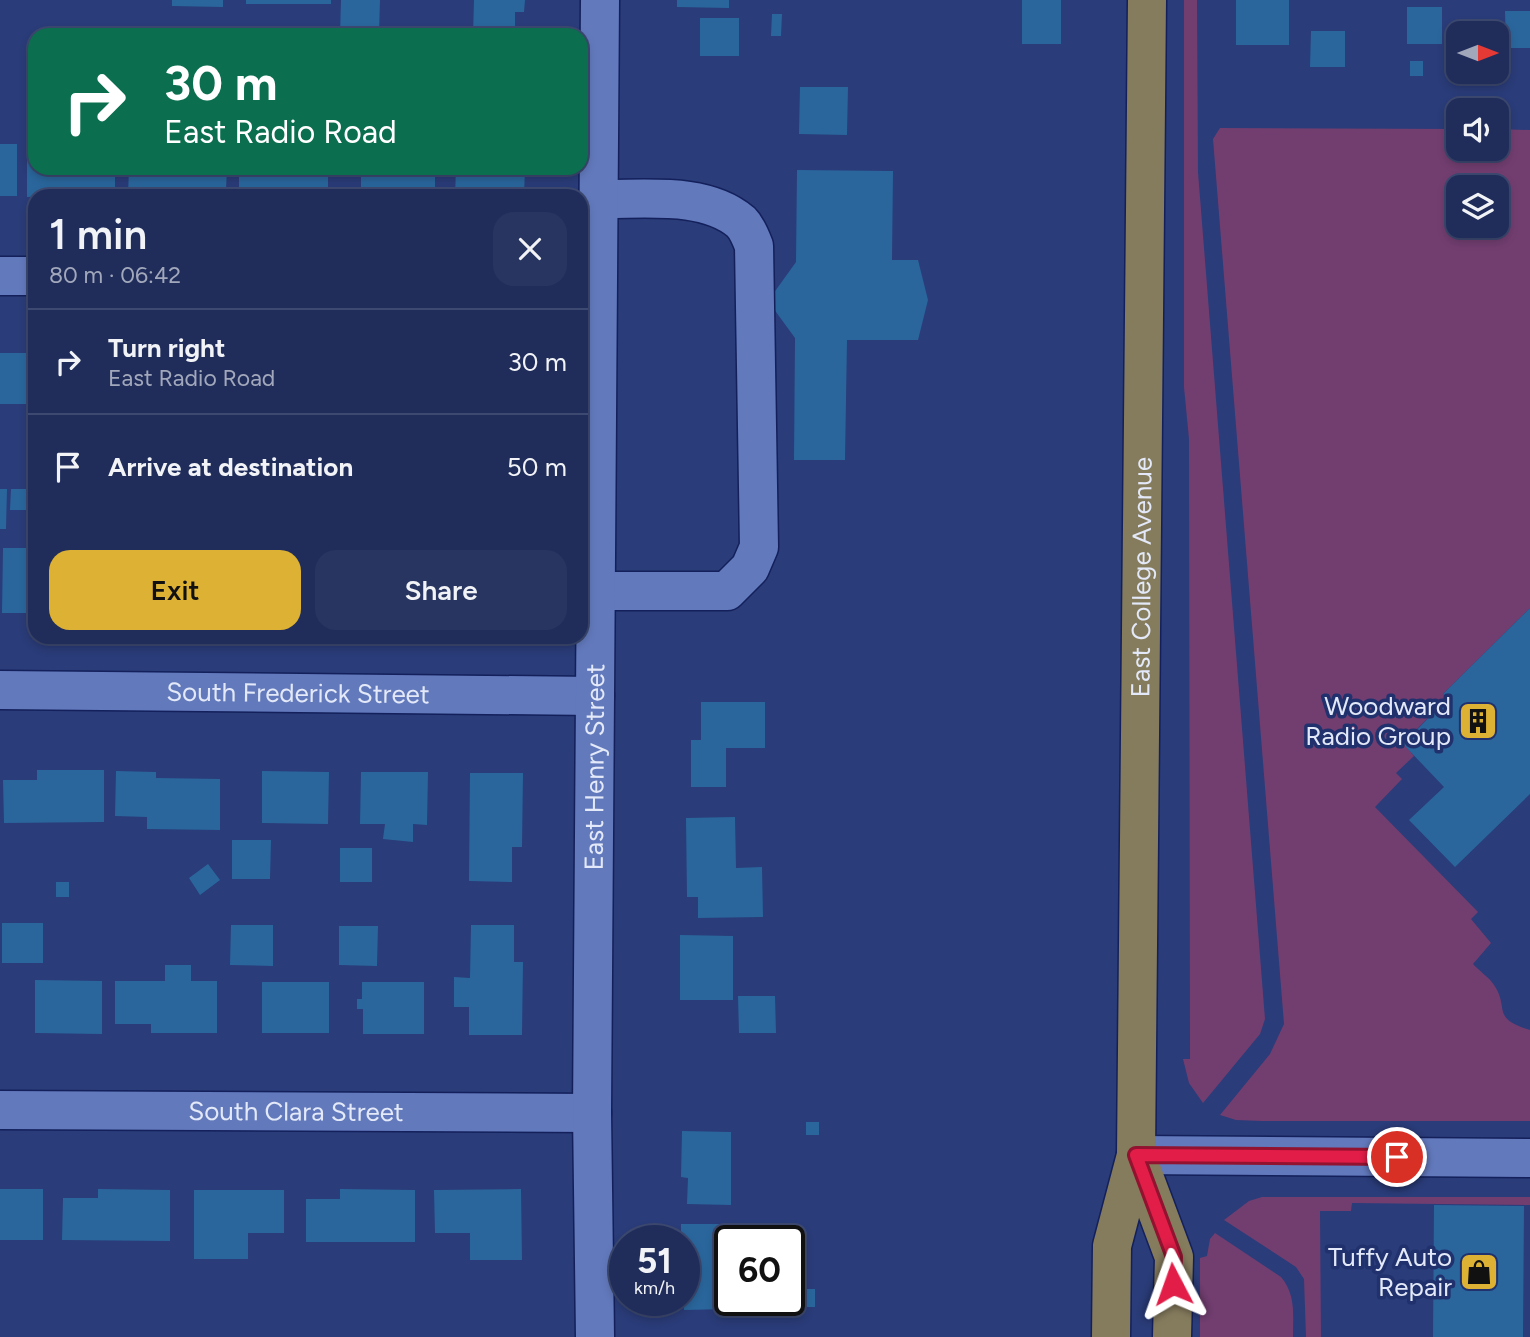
<!DOCTYPE html>
<html lang="en">
<head>
<meta charset="utf-8">
<style>
	body { margin:0; font-family:Figtree,sans-serif; background:#283561; color:#f1f3f6; height:100vh; display:flex; flex-direction:column; font-size:26px; white-space:nowrap }
	* { box-sizing:border-box; margin:0 }
	p { font-size:23px; color:#a2a8bb }
	.icon { flex:none; width:38px; height:38px; fill:none; stroke:currentColor; stroke-width:2; stroke-linecap:round; stroke-linejoin:round }
	.map { position:relative; flex:1; overflow:hidden }
	.sheet { position:absolute; left:28px; top:189px; width:560px; height:455px; display:flex; flex-direction:column; background:#202d5b; border-radius:21px; box-shadow:0 4px 10px #0003,0 0 0 2px #3d4971 }
	.sheet>* { flex:none }
	.top-card { position:absolute; left:28px; top:28px; width:560px; height:147px; border-radius:21px; box-shadow:0 4px 10px #0003,0 0 0 2px #3d4971; background:#0b6e4f; color:#fff; overflow:hidden }
	.needle { width:46px; rotate:90deg }
	.buttons { position:absolute; left:1446px; top:21px; display:grid; gap:14px }
	.buttons a { display:grid; place-items:center; width:63px; height:63px; border-radius:14px; background:#202d5b; box-shadow:0 4px 10px #0003,0 0 0 2px #3d4971; font-size:35px }
	.speed { position:absolute; left:609px; top:1225px; display:flex; gap:14px; font-size:35px; font-weight:700; text-align:center }
	.speed>* { display:grid; place-content:center; width:91px; height:91px; border-radius:50%; background:#202d5b; box-shadow:0 4px 10px #0003,0 0 0 2px #3d4971; line-height:1 }
	.speed small { font-size:18px; font-weight:400 }
	.speed .limit { border:4px solid #111; border-radius:10px; background:#fff; color:#111 }
	.pin { position:absolute; display:grid; place-items:center; width:60px; height:60px; color:#fff; margin:-30px; border:4px solid #fff; border-radius:50%; box-shadow:0 2px 7px #0007 }
	.me { position:absolute; width:77px; margin:-38px; rotate:356deg; stroke-linejoin:round; filter:drop-shadow(0 0 5px #0008) }
	.turn { display:flex; align-items:center; gap:24px; height:147px; padding:0 21px; font-size:32px }
	.turn .icon { width:91px; height:91px; stroke-width:2.5 }
	.turn b { display:block; font-size:49px; line-height:60px }
	.round { display:grid; place-items:center; flex:none; width:74px; height:74px; border-radius:21px; background:#283561 }
	.head { display:flex; align-items:center; justify-content:space-between; height:119px; padding:0 21px }
	h1 { font-size:42px; font-weight:600; line-height:52px }
	.action { display:flex; gap:14px; margin-top:auto; padding:14px 21px }
	.action a { flex:1; height:80px; border-radius:21px; background:#ddb133; color:#111; font-size:28px; font-weight:600; line-height:80px; text-align:center }
	.action a+a { background:#283561; color:#f1f3f6 }
	ul { padding:0; list-style:none }
	li { display:flex; align-items:center; gap:21px; height:105px; padding:0 21px; border-top:2px solid #3d4971 }
	li div { flex:1 }
	li b { display:block; font-size:26px }
	li em { font-style:normal }
	.map>svg:first-child { display:block }
	.green { fill:#723e70; fill-rule:evenodd }
	.building { fill:#2a669c }
	.lines { fill:none; stroke-linecap:round; stroke-linejoin:round }
	.minor-casing { stroke:#13205b; stroke-width:41 }
	.major-casing { stroke:#13205b; stroke-width:41 }
	.minor { stroke:#6279bc; stroke-width:38 }
	.major { stroke:#857b5d; stroke-width:38 }
	.route-casing { stroke:#92132f; stroke-width:18 }
	.route { stroke:#e11d48; stroke-width:12 }
	.labels { text-anchor:middle; stroke-width:7; stroke-linejoin:round; paint-order:stroke }
	.street-label { font-size:26px; fill:#e3e9f8; stroke:#20316d }
	.poi-label { font-size:26px; fill:#e3e9f8; stroke:#20316d; text-anchor:end }
</style>
</head>
<body>
<div class="map">
<svg width="1530" height="1337" viewBox="0 0 1530 1337">
	<rect width="100%" height="100%" fill="#2a3c79"/>
	<!-- green -->
	<path class="green" d="M 1184,0 L 1197,0 L 1198,172 L 1265,1019 L 1260,1034 L 1203,1103 L 1189,1083 L 1183,1059 L 1190,1059 L 1189,439 L 1184,387 Z
		M 1220,128 L 1458,129 L 1458,149 L 1496,149 L 1496,129 L 1530,130 L 1530,608 L 1443,694 L 1447,699 L 1403,743 L 1414,756 L 1396,773 L 1402,779 L 1375,807 L 1478,912 L 1471,919 L 1491,943 L 1473,964 C 1479,971 1489,977 1494,985 C 1510,1008 1490,1018 1530,1030 L 1530,1121 L 1262,1121 L 1236,1120 L 1220,1115 L 1270,1054 L 1284,1024 L 1213,139 ZM 1458,187 L 1496,187 L 1496,226 L 1458,226 Z
		M 1262,1197 L 1530,1197 L 1530,1205 L 1352,1203 L 1351,1211 L 1320,1211 L 1321,1337 L 1306,1337 L 1304,1279 L 1296,1267 L 1224,1220 L 1249,1201 Z
		M 1215,1233 L 1281,1277 C 1296,1295 1293,1314 1293,1337 L 1200,1337 L 1200,1258 L 1207,1256 L 1210,1239 Z"/>
	<!-- building -->
	<path class="building" d="M 172,0 L 223,0 L 223,7 L 172,6 Z
		M 246,0 L 331,0 L 331,4 L 246,4 Z
		M 341,0 L 380,0 L 379,35 L 340,35 Z
		M 474,0 L 525,0 L 524,12 L 515,12 L 515,35 L 473,35 Z
		M 677,0 L 729,0 L 729,8 L 677,7 Z
		M 1022,0 L 1061,0 L 1061,44 L 1022,44 Z
		M 1236,0 L 1289,0 L 1289,45 L 1236,45 Z
		M 1407,7 L 1442,7 L 1442,44 L 1407,44 Z
		M 1505,11 L 1530,11 L 1530,48 L 1506,48 Z
		M 772,14 L 782,14 L 781,36 L 771,36 Z
		M 700,18 L 739,18 L 739,56 L 700,56 Z
		M 1311,31 L 1345,31 L 1345,67 L 1310,67 Z
		M 1410,61 L 1423,61 L 1423,76 L 1410,76 Z
		M 800,87 L 848,87 L 847,135 L 799,134 Z
		M 0,144 L 17,144 L 17,196 L 0,196 Z
		M 27,153 L 35,153 L 35,168 L 115,168 L 115,196 L 27,197 Z
		M 129,168 L 227,168 L 226,190 L 167,190 L 167,195 L 128,195 Z
		M 239,168 L 328,168 L 328,196 L 239,196 Z
		M 361,168 L 435,168 L 435,196 L 361,196 Z
		M 456,168 L 525,168 L 524,196 L 455,196 Z
		M 797,170 L 893,171 L 892,260 L 918,260 L 928,300 L 918,340 L 847,340 L 845,460 L 794,460 L 795,338 L 768,301 L 796,262 Z
		M 0,353 L 35,353 L 35,404 L 0,404 Z
		M 0,489 L 7,489 L 6,529 L 0,529 Z
		M 11,489 L 28,489 L 28,510 L 10,510 Z
		M 3,548 L 35,548 L 35,613 L 2,613 Z
		M 1530,608 L 1530,794 L 1455,867 L 1409,820 L 1444,787 L 1403,744 L 1447,699 L 1443,694 Z
		M 701,702 L 765,702 L 765,748 L 726,748 L 726,787 L 691,787 L 691,740 L 701,740 Z
		M 37,770 L 104,770 L 104,822 L 4,823 L 3,780 L 37,780 Z
		M 116,771 L 156,772 L 156,778 L 220,779 L 220,830 L 147,829 L 147,817 L 115,816 Z
		M 262,771 L 329,772 L 328,824 L 262,823 Z
		M 361,772 L 428,772 L 427,825 L 413,824 L 413,842 L 383,839 L 385,824 L 360,824 Z
		M 470,773 L 523,773 L 522,847 L 512,847 L 512,882 L 469,881 Z
		M 735,817 L 736,868 L 762,867 L 763,917 L 698,918 L 698,897 L 687,897 L 686,818 Z
		M 232,840 L 271,840 L 270,879 L 232,879 Z
		M 340,848 L 372,848 L 372,882 L 340,882 Z
		M 208,864 L 220,880 L 200,895 L 189,878 Z
		M 56,882 L 69,882 L 69,897 L 56,897 Z
		M 2,923 L 43,923 L 43,963 L 2,963 Z
		M 231,925 L 273,925 L 273,966 L 230,965 Z
		M 471,925 L 514,925 L 514,962 L 523,962 L 522,1035 L 469,1035 L 469,1007 L 454,1007 L 454,977 L 470,978 Z
		M 339,926 L 378,926 L 377,966 L 339,965 Z
		M 680,935 L 733,936 L 733,1000 L 680,1000 Z
		M 165,965 L 191,965 L 191,981 L 217,981 L 217,1033 L 151,1033 L 151,1024 L 115,1024 L 115,981 L 165,981 Z
		M 35,980 L 102,981 L 102,1034 L 35,1033 Z
		M 262,982 L 329,982 L 329,1033 L 262,1033 Z
		M 362,982 L 424,982 L 424,1034 L 363,1034 L 363,1009 L 357,1009 L 357,999 L 362,999 Z
		M 738,996 L 775,996 L 776,1033 L 739,1033 Z
		M 806,1122 L 819,1122 L 819,1135 L 806,1135 Z
		M 682,1131 L 731,1132 L 731,1205 L 687,1204 L 688,1178 L 681,1177 Z
		M 0,1189 L 43,1189 L 43,1240 L 0,1240 Z
		M 98,1189 L 170,1190 L 170,1241 L 62,1240 L 63,1198 L 98,1198 Z
		M 340,1189 L 415,1190 L 415,1242 L 306,1242 L 306,1199 L 340,1199 Z
		M 521,1189 L 522,1260 L 470,1260 L 470,1233 L 435,1233 L 434,1190 Z
		M 194,1190 L 284,1190 L 284,1233 L 248,1233 L 248,1259 L 194,1259 Z
		M 1434,1205 L 1524,1206 L 1523,1337 L 1433,1337 Z
		M 681,1224 L 724,1224 L 722,1277 L 730,1277 L 730,1309 L 684,1310 L 684,1241 L 681,1241 Z
		M 797,1289 L 815,1289 L 815,1307 L 797,1307 Z"/>
	<g class="lines">
		<!-- minor casing -->
		<g class="minor-casing">
			<g id="minor">
				<path d="M 0,276 L 35,276"/>
				<path d="M 596,591 L 727,591 L 750,568 L 759,547 L 754,246 C 751,238 747,228 741,222 C 704,191 644,200 599,199"/>
				<path id="s1" d="M 0,690 L 595,696"/>
				<path id="s2" d="M 0,1110 L 592,1113"/>
				<path d="M 1136,1155 L 1530,1158"/>
				<path id="s3" d="M 595,1337 L 592,1113 L 600,0"/>
			</g>
		</g>
		<!-- major casing -->
		<g class="major-casing">
			<g id="major">
				<path d="M 1136,1155 L 1174,1257 L 1172,1337"/>
				<path id="s4" d="M 1111,1337 L 1112,1246 L 1136,1155 L 1147,0"/>
			</g>
		</g>
		<!-- minor -->
		<use href="#minor" class="minor"/>
		<!-- major -->
		<use href="#major" class="major"/>
	</g>
	<g class="lines">
		<!-- route casing -->
		<g class="route-casing">
			<path id="route" d="M 1173,1284 L 1174,1257 L 1136,1155 L 1397,1157"/>
		</g>
		<!-- route -->
		<use href="#route" class="route"/>
	</g>
	<!-- icons -->
	<defs>
		<g id="building-square" transform="scale(2.0125)"><rect x="-9" y="-9" width="18" height="18" rx="4" fill="#ddb133" stroke="#20316d"/><path d="M-4-6H4V6H1V3H-1V6H-4ZM-2.5-4.3h1.7v1.8h-1.7ZM.8-4.3h1.7v1.8H.8ZM-2.5-1h1.7V.8h-1.7ZM.8-1h1.7V.8H.8Z" fill="#111"/></g>
		<g id="shop-square" transform="scale(2.0125)"><rect x="-9" y="-9" width="18" height="18" rx="4" fill="#ddb133" stroke="#20316d"/><path d="M-5-2.5h2.3a2.7 3.5 0 0 1 5.4 0H5L5.5 6h-11ZM-1.5-2.5h3a1.5 2.3 0 0 0-3 0Z" fill="#111"/></g>
	</defs>
	<g fill-rule="evenodd">
		<use href="#building-square" x="1478" y="721"/>
		<use href="#shop-square" x="1479" y="1272"/>
	</g>
	<g class="labels">
		<!-- street labels -->
		<g class="street-label">
			<text dy="9" stroke="none"><textPath href="#s4" startOffset="763">East College Avenue</textPath></text>
			<text dy="9" stroke="none"><textPath href="#s1" startOffset="298">South Frederick Street</textPath></text>
			<text dy="9" stroke="none"><textPath href="#s3" startOffset="570">East Henry Street</textPath></text>
			<text dy="9" stroke="none"><textPath href="#s2" startOffset="296">South Clara Street</textPath></text>
		</g>
		<!-- poi labels -->
		<g class="poi-label">
			<text x="1451" y="715">Woodward<tspan x="1451" dy="30">Radio Group</tspan></text>
			<text x="1452" y="1266">Tuffy Auto<tspan x="1452" dy="30">Repair</tspan></text>
		</g>
	</g>
</svg>
<div class="buttons">
<a><svg class="needle" viewBox="-14 -14 28 28"><path d="M0-13l5 13h-10z" fill="#e53935"/><path d="M0 13l5-13h-10z" fill="#a2a8bb"/></svg></a>
<a><svg class="icon" aria-label="sound" viewBox="0 0 24 24"><path d="M4 9h4l5-4v14l-5-4H4zM17 9q2 3 0 6"/></svg></a>
<a><svg class="icon" aria-label="layers" viewBox="0 0 24 24"><path d="M12 4l9 5-9 5-9-5zM3 14l9 5 9-5"/></svg></a>
</div>
<div class="speed"><div>51<small>km/h</small></div><div class="limit">60</div></div>
<div class="pin" style="left:1397px;top:1157px;background:#d93025"><svg class="icon" aria-label="arrive" viewBox="0 0 24 24"><path d="M6 21V4h12l-3 4 3 4H6"/></svg></div>
<svg class="me" style="left:1173px;top:1284px" viewBox="-20 -20 40 40"><path d="M0-17L14 15 0 8-14 15z" fill="#e11d48" stroke="#fff" stroke-width="4"/></svg>
<div class="top-card">
<div class="turn"><svg class="icon" aria-label="right" viewBox="0 0 24 24"><path d="M7 20v-9h11M14 6l5 5-5 5"/></svg><div><b>30 m</b>East Radio Road</div></div>
</div>
<section class="sheet">
<div class="head"><div><h1>1 min</h1><p>80 m · 06:42</p></div><a class="round"><svg class="icon" aria-label="close" viewBox="0 0 24 24"><path d="M6 6l12 12M18 6L6 18"/></svg></a></div>
<ul>
<li><svg class="icon" aria-label="right" viewBox="0 0 24 24"><path d="M7 20v-9h11M14 6l5 5-5 5"/></svg><div><b>Turn right</b><p>East Radio Road</p></div><em>30 m</em></li>
<li><svg class="icon" aria-label="arrive" viewBox="0 0 24 24"><path d="M6 21V4h12l-3 4 3 4H6"/></svg><div><b>Arrive at destination</b></div><em>50 m</em></li>
</ul>
<div class="action"><a>Exit</a><a>Share</a></div>
</section>
</div>
</body>
</html>
